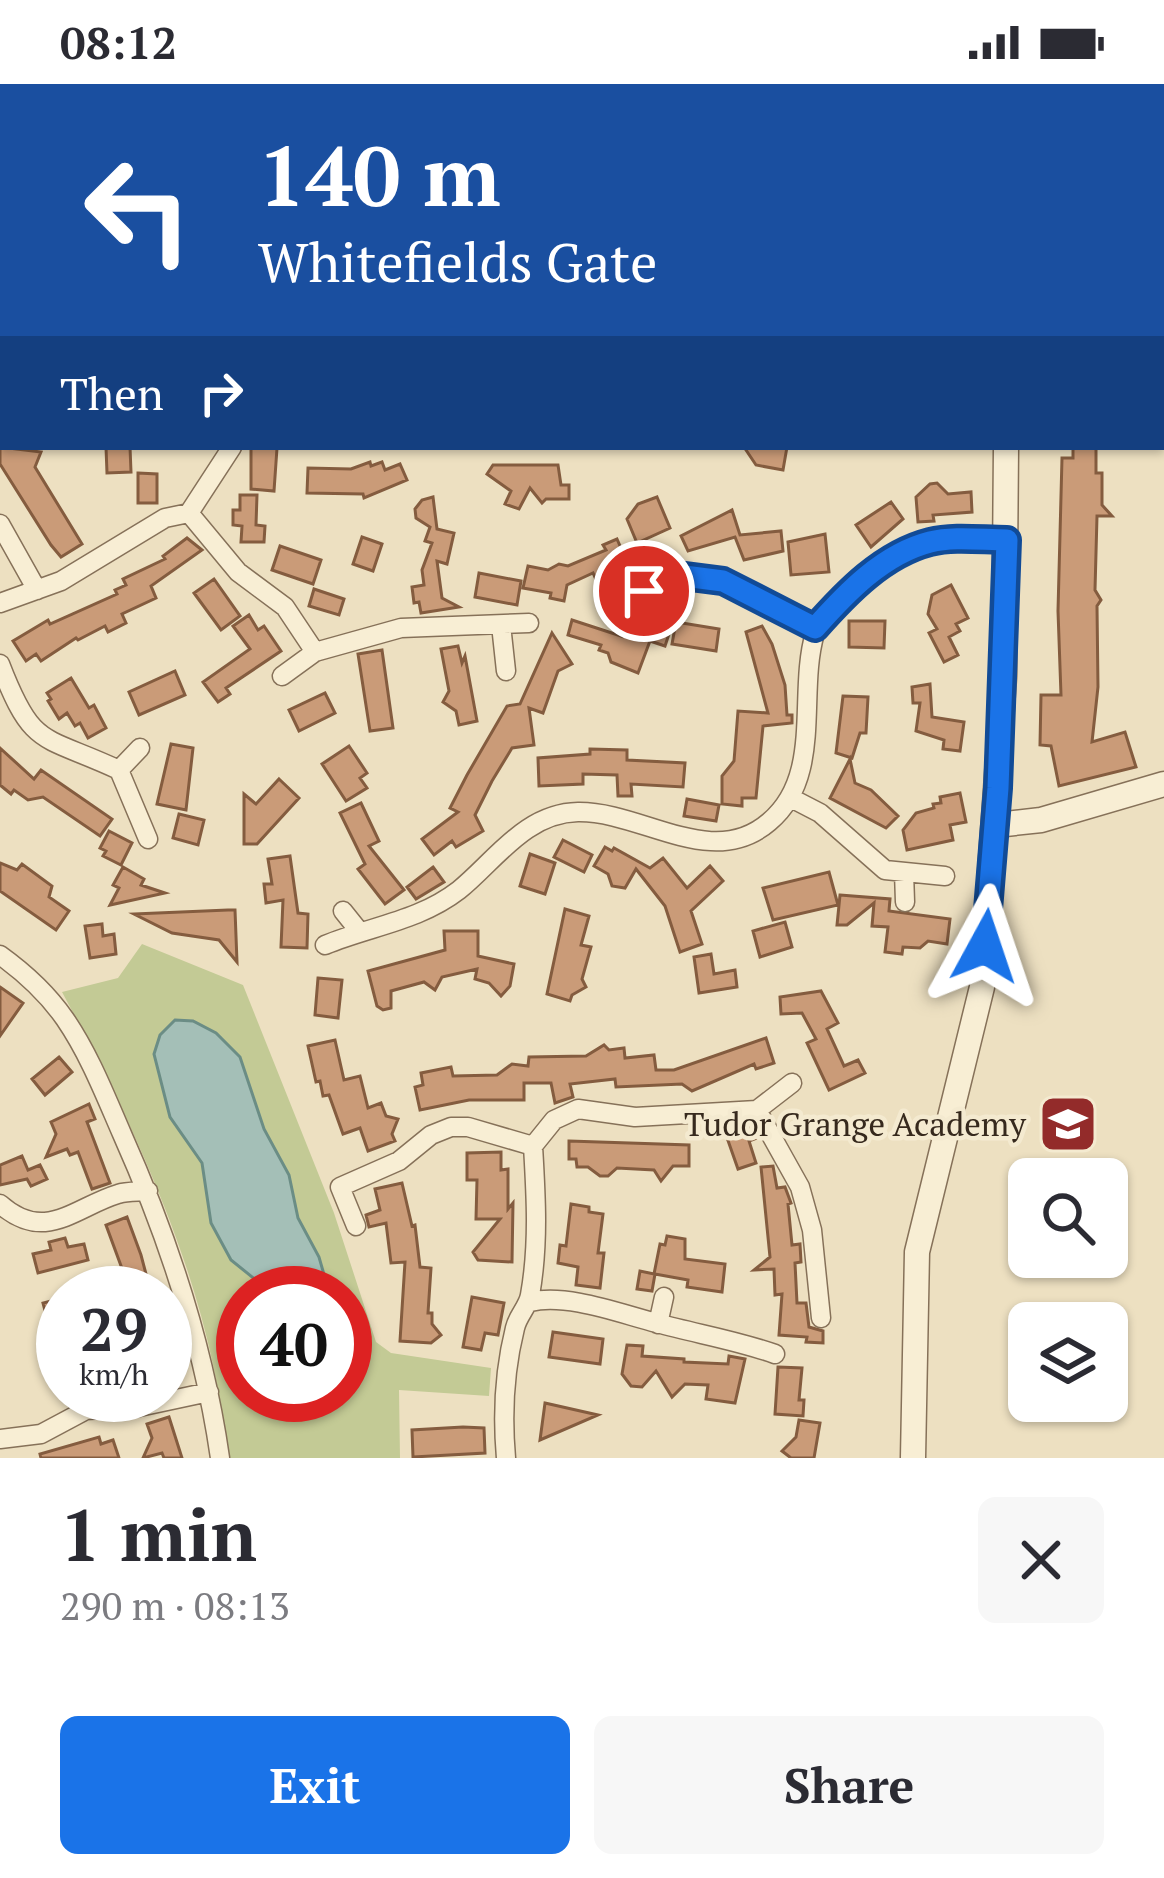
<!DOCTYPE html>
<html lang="en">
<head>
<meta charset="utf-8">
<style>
	body { margin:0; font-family:"PT Serif",serif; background:#f7f7f7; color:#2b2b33; height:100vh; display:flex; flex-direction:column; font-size:45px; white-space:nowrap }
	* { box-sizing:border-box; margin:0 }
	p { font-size:39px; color:#7c7c81 }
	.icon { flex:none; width:66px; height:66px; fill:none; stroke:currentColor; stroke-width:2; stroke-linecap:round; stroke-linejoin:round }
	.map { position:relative; height:1374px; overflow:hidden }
	.drawer { display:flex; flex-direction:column; background:#fff; flex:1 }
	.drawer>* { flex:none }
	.banner { position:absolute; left:0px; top:0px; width:1164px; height:366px; box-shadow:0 3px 9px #0004; background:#1a4fa0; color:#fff; overflow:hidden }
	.fabs { position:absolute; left:1008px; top:1074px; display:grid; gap:24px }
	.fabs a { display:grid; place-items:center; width:120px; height:120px; border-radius:18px; background:#fff; box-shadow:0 3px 9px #0004; font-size:60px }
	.speed { position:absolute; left:36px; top:1182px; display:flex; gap:24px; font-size:60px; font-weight:700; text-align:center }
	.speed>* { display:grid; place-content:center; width:156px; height:156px; border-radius:50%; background:#fff; box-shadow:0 3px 9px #0004; line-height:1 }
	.speed small { font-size:30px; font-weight:400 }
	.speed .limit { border:18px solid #d22; background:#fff; color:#111 }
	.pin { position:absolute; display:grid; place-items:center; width:102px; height:102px; color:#fff; margin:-51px; border:6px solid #fff; border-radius:50%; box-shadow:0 3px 12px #0007 }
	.me { position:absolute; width:132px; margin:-66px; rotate:5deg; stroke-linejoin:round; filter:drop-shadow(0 0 9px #0008) }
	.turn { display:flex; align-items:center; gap:42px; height:252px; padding:0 60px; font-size:54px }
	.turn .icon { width:156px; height:156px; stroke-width:2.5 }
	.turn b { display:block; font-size:84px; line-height:102px }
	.then { display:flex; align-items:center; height:114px; padding:0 60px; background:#0003; gap:24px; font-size:45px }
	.round { display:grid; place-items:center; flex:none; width:126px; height:126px; border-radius:18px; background:#f7f7f7 }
	.overview { display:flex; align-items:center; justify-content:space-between; height:204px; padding:0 60px }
	h1 { font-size:72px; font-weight:700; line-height:90px }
	.button { display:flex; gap:24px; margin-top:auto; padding:24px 60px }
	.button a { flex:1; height:138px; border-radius:18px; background:#1a73e8; color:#fff; font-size:48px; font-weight:700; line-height:138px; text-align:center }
	.button a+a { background:#f7f7f7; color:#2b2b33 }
	.status { display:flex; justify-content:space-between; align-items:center; height:84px; padding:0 60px; background:#fff; direction:ltr }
	.status svg { height:33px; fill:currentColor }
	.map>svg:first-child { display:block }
	.green { fill:#c3ca95; fill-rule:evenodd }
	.water { fill:#a4bfb7; stroke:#6b8d85; stroke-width:3 }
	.building { fill:#ca9b78; stroke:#845c3f; stroke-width:3 }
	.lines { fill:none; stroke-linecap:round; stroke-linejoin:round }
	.minor-casing { stroke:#867159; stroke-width:21 }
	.tertiary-casing { stroke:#867159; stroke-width:27 }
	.minor { stroke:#f8eed4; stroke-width:18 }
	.tertiary { stroke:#f8eed4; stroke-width:24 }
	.route-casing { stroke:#114b97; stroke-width:30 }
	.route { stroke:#1a73e8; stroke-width:21 }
	.labels { text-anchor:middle; stroke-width:9; stroke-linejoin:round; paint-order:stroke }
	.poi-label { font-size:33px; fill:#36291d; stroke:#f4ead0; text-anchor:end }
</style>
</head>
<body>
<div class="status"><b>08:12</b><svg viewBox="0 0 49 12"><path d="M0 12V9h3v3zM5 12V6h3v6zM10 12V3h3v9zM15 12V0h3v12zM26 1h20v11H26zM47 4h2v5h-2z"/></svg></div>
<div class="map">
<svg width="1164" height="1374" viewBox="0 0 1164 1374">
	<rect width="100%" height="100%" fill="#ede0c1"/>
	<!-- green -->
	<path class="green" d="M 142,860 L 243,901 L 334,1129 L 376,1258 L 391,1269 L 491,1284 L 489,1312 L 399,1306 L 400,1374 L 227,1374 C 213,1208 140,1053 62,908 L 118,894 ZM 243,1209 L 345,1209 L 345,1311 L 243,1311 Z"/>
	<!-- water -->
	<path class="water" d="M 175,936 L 193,937 L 216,949 L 240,973 L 264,1045 L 289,1091 L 298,1134 L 319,1173 L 327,1201 L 317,1209 L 272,1209 L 231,1176 L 211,1139 L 202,1079 L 170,1033 L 154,970 L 160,951 Z"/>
	<!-- building -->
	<path class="building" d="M 0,363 L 41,368 L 35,383 L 82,460 L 61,473 L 51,461 L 0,380 Z
		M 106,363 L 130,363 L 131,388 L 107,389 Z
		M 251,363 L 277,364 L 274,407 L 251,405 Z
		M 744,363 L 787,363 L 783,386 L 756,381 Z
		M 1073,363 L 1096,363 L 1096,389 L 1102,389 L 1102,421 L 1112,432 L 1097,432 L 1095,506 L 1101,516 L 1097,522 L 1098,603 L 1092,658 L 1125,648 L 1136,683 L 1059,702 L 1051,662 L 1040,661 L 1041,611 L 1061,611 L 1058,527 L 1062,374 L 1073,374 Z
		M 370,378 L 371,382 L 382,378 L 385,386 L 400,380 L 407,396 L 364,414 L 363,410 L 307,409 L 308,384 L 351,385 Z
		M 493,381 L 558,381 L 561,401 L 569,401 L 569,415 L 546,415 L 542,419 L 530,404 L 519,425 L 505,420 L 511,407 L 487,390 Z
		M 138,389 L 157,390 L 157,419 L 138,419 Z
		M 937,399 L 948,410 L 971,408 L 972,428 L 933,431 L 934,437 L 918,438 L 916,413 L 930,400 Z
		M 240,411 L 257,411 L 256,441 L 265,442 L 264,458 L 241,458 L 242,442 L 233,441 L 233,426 L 240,426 Z
		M 433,413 L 437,445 L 454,449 L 447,480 L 437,477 L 442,514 L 459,523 L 421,529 L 419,518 L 414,519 L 412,503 L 424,501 L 422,486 L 432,459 L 425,457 L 430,443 L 416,434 L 415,425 L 422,416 Z
		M 657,413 L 670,444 L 637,459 L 627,435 L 638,420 Z
		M 891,418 L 903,435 L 871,463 L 856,441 Z
		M 732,426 L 740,451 L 781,447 L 783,467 L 744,476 L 735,453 L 688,467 L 681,452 Z
		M 825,450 L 829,488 L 791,491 L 788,458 Z
		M 362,453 L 382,460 L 373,487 L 353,480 Z
		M 187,454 L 202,466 L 151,502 L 156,514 L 122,530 L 126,539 L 108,548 L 105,542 L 78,556 L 76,554 L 41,577 L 36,570 L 26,577 L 13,557 L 48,536 L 50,540 L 117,510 L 115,506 L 126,501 L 123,495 L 165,475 L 163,472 Z
		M 617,455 L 627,478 L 611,485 L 619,504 L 603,511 L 593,489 L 567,501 L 564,517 L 550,514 L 551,509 L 523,504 L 528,482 L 548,486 L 559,480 L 568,482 L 606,466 L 603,461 Z
		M 280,462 L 321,476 L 313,500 L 272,486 Z
		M 479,489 L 521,497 L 517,521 L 475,513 Z
		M 214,495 L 240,532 L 221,546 L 194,509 Z
		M 951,501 L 968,534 L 956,540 L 960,547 L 949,553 L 958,571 L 944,578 L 929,549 L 937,545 L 928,530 L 932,511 Z
		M 314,505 L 344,515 L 339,531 L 309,522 Z
		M 249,531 L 258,546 L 264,542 L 281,567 L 226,604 L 230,610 L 218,618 L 203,598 L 250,565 L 233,542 Z
		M 572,536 L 621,552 L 618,545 L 649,555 L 654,541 L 670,547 L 665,562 L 650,557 L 638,589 L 611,578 L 608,569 L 599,566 L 601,561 L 568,551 Z
		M 849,537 L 885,537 L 884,564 L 849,563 Z
		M 676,538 L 719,545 L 716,567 L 672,560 Z
		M 762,542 L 772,560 L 785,601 L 787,631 L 792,631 L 792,639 L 763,642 L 756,714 L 742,714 L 742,722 L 722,720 L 722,692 L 734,677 L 738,627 L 768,629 L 746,548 Z
		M 552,549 L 572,580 L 558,587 L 543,629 L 529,624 L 534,661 L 512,664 L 492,697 L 475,731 L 483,747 L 456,763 L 452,757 L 434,771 L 422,755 L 458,728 L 450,724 L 467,691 L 507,622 L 520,620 Z
		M 458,562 L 462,579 L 465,572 L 477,637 L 459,641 L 456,627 L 443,618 L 449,607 L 441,565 Z
		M 382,566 L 393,644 L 370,647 L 358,570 Z
		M 175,587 L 185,611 L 139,631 L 129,608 Z
		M 71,594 L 89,624 L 94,621 L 106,644 L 88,654 L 80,639 L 75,642 L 67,629 L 59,635 L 48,617 L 51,615 L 47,609 Z
		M 930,600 L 932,633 L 964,638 L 960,667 L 943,665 L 944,656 L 916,647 L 920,619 L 913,619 L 912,603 Z
		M 325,609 L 335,629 L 299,647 L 289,626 Z
		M 843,612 L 868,613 L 866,649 L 860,649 L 852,674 L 836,669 Z
		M 171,660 L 193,664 L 186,726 L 157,720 Z
		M 349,662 L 367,689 L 360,694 L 367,704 L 346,717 L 322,680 Z
		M 0,664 L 34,695 L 41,686 L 112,735 L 100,752 L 43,713 L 28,716 L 14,706 L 11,710 L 0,701 Z
		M 590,665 L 627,666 L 627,676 L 685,679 L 683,703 L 631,700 L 632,712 L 618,712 L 617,691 L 583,690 L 583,700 L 539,702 L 538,674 L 590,670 Z
		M 850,675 L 855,699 L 871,706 L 898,732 L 886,744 L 830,714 Z
		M 279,695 L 299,714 L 257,760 L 244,760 L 244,710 L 256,720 Z
		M 960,709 L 966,738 L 950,741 L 953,756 L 907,766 L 903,746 L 916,729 L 934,724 L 933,720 L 941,719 L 940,713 Z
		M 687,715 L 719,721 L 716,737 L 684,732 Z
		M 361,719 L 379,757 L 369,762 L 404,806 L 385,820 L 358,785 L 365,780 L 340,729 Z
		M 179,730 L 204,736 L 198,761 L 173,754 Z
		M 109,747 L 132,759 L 121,781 L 103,772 L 106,767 L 100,764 Z
		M 563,756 L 592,771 L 584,788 L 554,773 Z
		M 605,763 L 612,767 L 614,764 L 650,784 L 663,774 L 687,804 L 710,782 L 723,797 L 691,827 L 702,860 L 680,868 L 665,822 L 636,785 L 625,804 L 612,802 L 608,790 L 594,782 Z
		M 530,770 L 555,779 L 545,810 L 520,802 Z
		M 290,772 L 298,829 L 308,830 L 307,864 L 281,863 L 283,816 L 266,819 L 264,800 L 272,800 L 268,775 Z
		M 0,779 L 17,786 L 22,780 L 52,802 L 49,813 L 69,827 L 56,846 L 0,807 Z
		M 123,783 L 144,795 L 141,801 L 165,809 L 110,821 L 119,804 L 113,801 Z
		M 433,783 L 444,798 L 416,815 L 407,803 Z
		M 829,788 L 838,821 L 773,836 L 763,804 Z
		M 840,811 L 890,815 L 889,827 L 950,835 L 947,860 L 928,857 L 920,864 L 903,863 L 902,870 L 885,868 L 888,843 L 872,842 L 874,819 L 847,841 L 837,841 Z
		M 565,825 L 589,832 L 581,861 L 591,863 L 582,895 L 586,903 L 572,911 L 570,917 L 547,910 Z
		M 228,826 L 235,826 L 237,878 L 219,856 L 172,849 L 134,830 Z
		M 785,838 L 792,863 L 760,873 L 753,847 Z
		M 102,840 L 103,852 L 114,850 L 116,870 L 90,874 L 85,842 Z
		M 444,847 L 478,847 L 478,872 L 514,880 L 510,902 L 501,912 L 489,899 L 475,895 L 477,885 L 442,893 L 435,906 L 424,898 L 391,907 L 391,924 L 383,926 L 377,922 L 368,887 L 445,866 Z
		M 711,870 L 714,890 L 735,886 L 737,903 L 699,909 L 694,873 Z
		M 318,894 L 342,896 L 338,934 L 315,931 Z
		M 0,903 L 23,919 L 0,952 Z
		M 821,907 L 838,939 L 827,945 L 844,982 L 858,976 L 865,989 L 829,1006 L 807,959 L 816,955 L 802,929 L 781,930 L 780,913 Z
		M 766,954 L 774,979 L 756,985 L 754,980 L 692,1007 L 682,1000 L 616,1003 L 615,995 L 570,1000 L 573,1013 L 555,1019 L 551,999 L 524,999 L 524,1016 L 469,1016 L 420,1026 L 415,1003 L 423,1001 L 421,989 L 451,983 L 453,992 L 497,991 L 512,980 L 528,982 L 529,973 L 586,972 L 604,961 L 609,966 L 624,964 L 625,974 L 654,971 L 656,986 L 674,986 Z
		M 335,956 L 344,996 L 360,992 L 368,1024 L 381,1019 L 386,1032 L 398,1035 L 392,1050 L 395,1057 L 368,1067 L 360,1044 L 343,1050 L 329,1011 L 323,1012 L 320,997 L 316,998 L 308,962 Z
		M 59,973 L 72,988 L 45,1011 L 32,995 Z
		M 89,1020 L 95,1035 L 87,1038 L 110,1099 L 92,1105 L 78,1068 L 70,1071 L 67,1065 L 46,1073 L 56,1050 L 51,1038 Z
		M 749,1040 L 757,1054 L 749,1057 L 756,1079 L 738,1085 L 725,1048 Z
		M 569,1057 L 689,1061 L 689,1082 L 673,1082 L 661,1097 L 654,1086 L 617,1084 L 608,1092 L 600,1092 L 588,1083 L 577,1083 L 576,1075 L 569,1075 Z
		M 501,1068 L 501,1086 L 508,1085 L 508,1125 L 513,1119 L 512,1178 L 478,1176 L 473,1168 L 500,1135 L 476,1135 L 477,1096 L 467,1096 L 467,1069 Z
		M 22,1072 L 28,1086 L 40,1081 L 47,1095 L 31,1102 L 27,1095 L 0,1101 L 0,1081 Z
		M 773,1082 L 777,1104 L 785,1103 L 791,1119 L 788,1120 L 792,1161 L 800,1160 L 801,1178 L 795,1179 L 797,1219 L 806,1219 L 809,1243 L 823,1247 L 823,1259 L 806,1258 L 807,1253 L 779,1251 L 782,1210 L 775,1211 L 774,1185 L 754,1186 L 770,1173 L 761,1083 Z
		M 402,1099 L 412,1142 L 415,1141 L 420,1183 L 431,1184 L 428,1229 L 432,1229 L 432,1240 L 441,1251 L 431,1259 L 400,1257 L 405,1178 L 391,1179 L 386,1139 L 369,1143 L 366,1131 L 380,1126 L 375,1105 Z
		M 571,1120 L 589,1123 L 589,1128 L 603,1130 L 598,1169 L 604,1169 L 600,1204 L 576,1201 L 578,1183 L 558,1179 L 560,1161 L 566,1162 Z
		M 127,1133 L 141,1171 L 151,1209 L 131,1209 L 106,1141 Z
		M 667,1152 L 685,1155 L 685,1175 L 725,1180 L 722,1208 L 687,1203 L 688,1196 L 655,1190 L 652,1207 L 637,1205 L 640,1187 L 654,1190 L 660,1160 L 665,1161 Z
		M 65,1154 L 68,1163 L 84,1160 L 88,1176 L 38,1189 L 33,1170 L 51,1166 L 49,1158 Z
		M 472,1213 L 504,1219 L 498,1251 L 485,1249 L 481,1266 L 463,1263 Z
		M 63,1214 L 63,1275 L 58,1275 L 43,1219 Z
		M 553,1248 L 603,1255 L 600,1280 L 549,1273 Z
		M 627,1261 L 643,1262 L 642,1272 L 684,1275 L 684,1278 L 728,1280 L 729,1272 L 745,1275 L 735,1319 L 706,1315 L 708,1301 L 685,1300 L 672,1313 L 656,1287 L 642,1303 L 631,1302 L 622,1290 Z
		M 778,1283 L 802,1284 L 799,1316 L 804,1316 L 803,1332 L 775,1330 Z
		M 545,1319 L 598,1331 L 540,1356 Z
		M 169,1333 L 182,1374 L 164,1374 L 162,1369 L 143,1374 L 152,1354 L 147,1340 Z
		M 799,1336 L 820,1339 L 814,1374 L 791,1374 L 782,1367 L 796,1353 Z
		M 463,1343 L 484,1344 L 485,1369 L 413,1373 L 412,1346 Z
		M 99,1353 L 101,1360 L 113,1356 L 119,1374 L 41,1374 L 40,1370 Z"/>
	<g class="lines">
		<!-- minor casing -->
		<g class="minor-casing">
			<path id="minor" d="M 281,0 L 282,3
				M 66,2 L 80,3
				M 696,3 L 696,0
				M 189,429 L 238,488 L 285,523 L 315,568 L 401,544 L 529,539
				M 0,440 L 37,506
				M 650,468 L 665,498
				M 644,507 L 684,492 L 723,497 L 815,544
				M 0,519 L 61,497 L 165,434 L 189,429 L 232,363
				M 501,541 L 506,587
				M 0,580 C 33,666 42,650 119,686 L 140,664
				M 282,592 L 315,568
				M 119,686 L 148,755
				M 791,714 L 820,729 L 885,786 L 945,792
				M 904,788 L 905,818
				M 343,827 L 359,847
				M 325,861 C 371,842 419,837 459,806 C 495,777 525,729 578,728 C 642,727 712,787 769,738 C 824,692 797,610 815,549 C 821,529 847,508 863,495 C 914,456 945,456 1007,456
				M 0,871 C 25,889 47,909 65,935 C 89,970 105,1011 122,1050 C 168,1153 204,1262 220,1374
				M 757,1026 L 792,999
				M 0,1120 C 45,1160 75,1123 118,1110 C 127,1107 139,1108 148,1107
				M 356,1142 L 340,1103 L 399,1077 L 431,1051 L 451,1043 L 468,1043 L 533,1062
				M 530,1218 C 567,1209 621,1230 657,1239 C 697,1250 736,1256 775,1270
				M 658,1240 L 664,1213
				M 0,1355 L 41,1350 L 86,1326 L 139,1323 L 209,1308
				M 506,1374 C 502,1329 504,1288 515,1244 C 518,1231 528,1223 530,1211 C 539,1161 536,1112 533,1062 L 554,1036 L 578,1025 L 635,1033 L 757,1026 L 800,1103 L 812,1146 L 821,1234"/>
		</g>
		<!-- tertiary casing -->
		<g class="tertiary-casing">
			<path id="tertiary" d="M 995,0 L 995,3
				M 996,741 L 1041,736 L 1164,700
				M 913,1374 L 917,1168 L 982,903 L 1004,593 L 1006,363"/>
		</g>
		<!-- minor -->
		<use href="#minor" class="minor"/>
		<!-- tertiary -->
		<use href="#tertiary" class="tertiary"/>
	</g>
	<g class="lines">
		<!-- route casing -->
		<g class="route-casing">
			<path id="route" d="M 644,507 L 684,492 L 723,497 L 815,544 C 846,509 883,470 930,458 C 954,452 982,456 1007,456 L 998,704 L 985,862"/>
		</g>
		<!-- route -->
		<use href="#route" class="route"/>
	</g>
	<!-- icons -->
	<defs>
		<g id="school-square" transform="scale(3)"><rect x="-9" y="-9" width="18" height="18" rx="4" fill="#932b2a" stroke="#f4ead0"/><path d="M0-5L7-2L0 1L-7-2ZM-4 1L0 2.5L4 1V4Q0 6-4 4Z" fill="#fff"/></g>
	</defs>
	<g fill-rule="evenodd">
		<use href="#school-square" x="1068" y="1040"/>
	</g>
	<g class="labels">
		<!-- poi labels -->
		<g class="poi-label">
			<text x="1026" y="1052">Tudor Grange Academy</text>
		</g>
	</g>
</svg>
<div class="fabs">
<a><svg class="icon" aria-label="search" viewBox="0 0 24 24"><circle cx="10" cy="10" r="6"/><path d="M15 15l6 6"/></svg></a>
<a><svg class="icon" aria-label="layers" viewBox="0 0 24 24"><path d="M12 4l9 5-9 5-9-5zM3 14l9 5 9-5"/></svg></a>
</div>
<div class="speed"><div>29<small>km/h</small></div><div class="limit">40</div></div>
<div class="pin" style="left:644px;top:507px;background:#d93025"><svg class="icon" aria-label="arrive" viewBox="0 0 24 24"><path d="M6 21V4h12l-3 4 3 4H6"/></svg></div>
<svg class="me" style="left:985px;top:862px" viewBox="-20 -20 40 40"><path d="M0-17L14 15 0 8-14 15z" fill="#1a73e8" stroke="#fff" stroke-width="4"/></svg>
<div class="banner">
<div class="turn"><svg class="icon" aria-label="left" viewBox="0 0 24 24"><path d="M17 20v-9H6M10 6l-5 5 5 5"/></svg><div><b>140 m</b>Whitefields Gate</div></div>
<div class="then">Then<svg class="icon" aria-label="right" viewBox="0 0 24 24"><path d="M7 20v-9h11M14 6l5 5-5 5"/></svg></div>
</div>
</div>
<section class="drawer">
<div class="overview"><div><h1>1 min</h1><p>290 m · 08:13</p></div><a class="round"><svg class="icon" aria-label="close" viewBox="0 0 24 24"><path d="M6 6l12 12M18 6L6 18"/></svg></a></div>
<div class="button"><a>Exit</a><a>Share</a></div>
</section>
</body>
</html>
